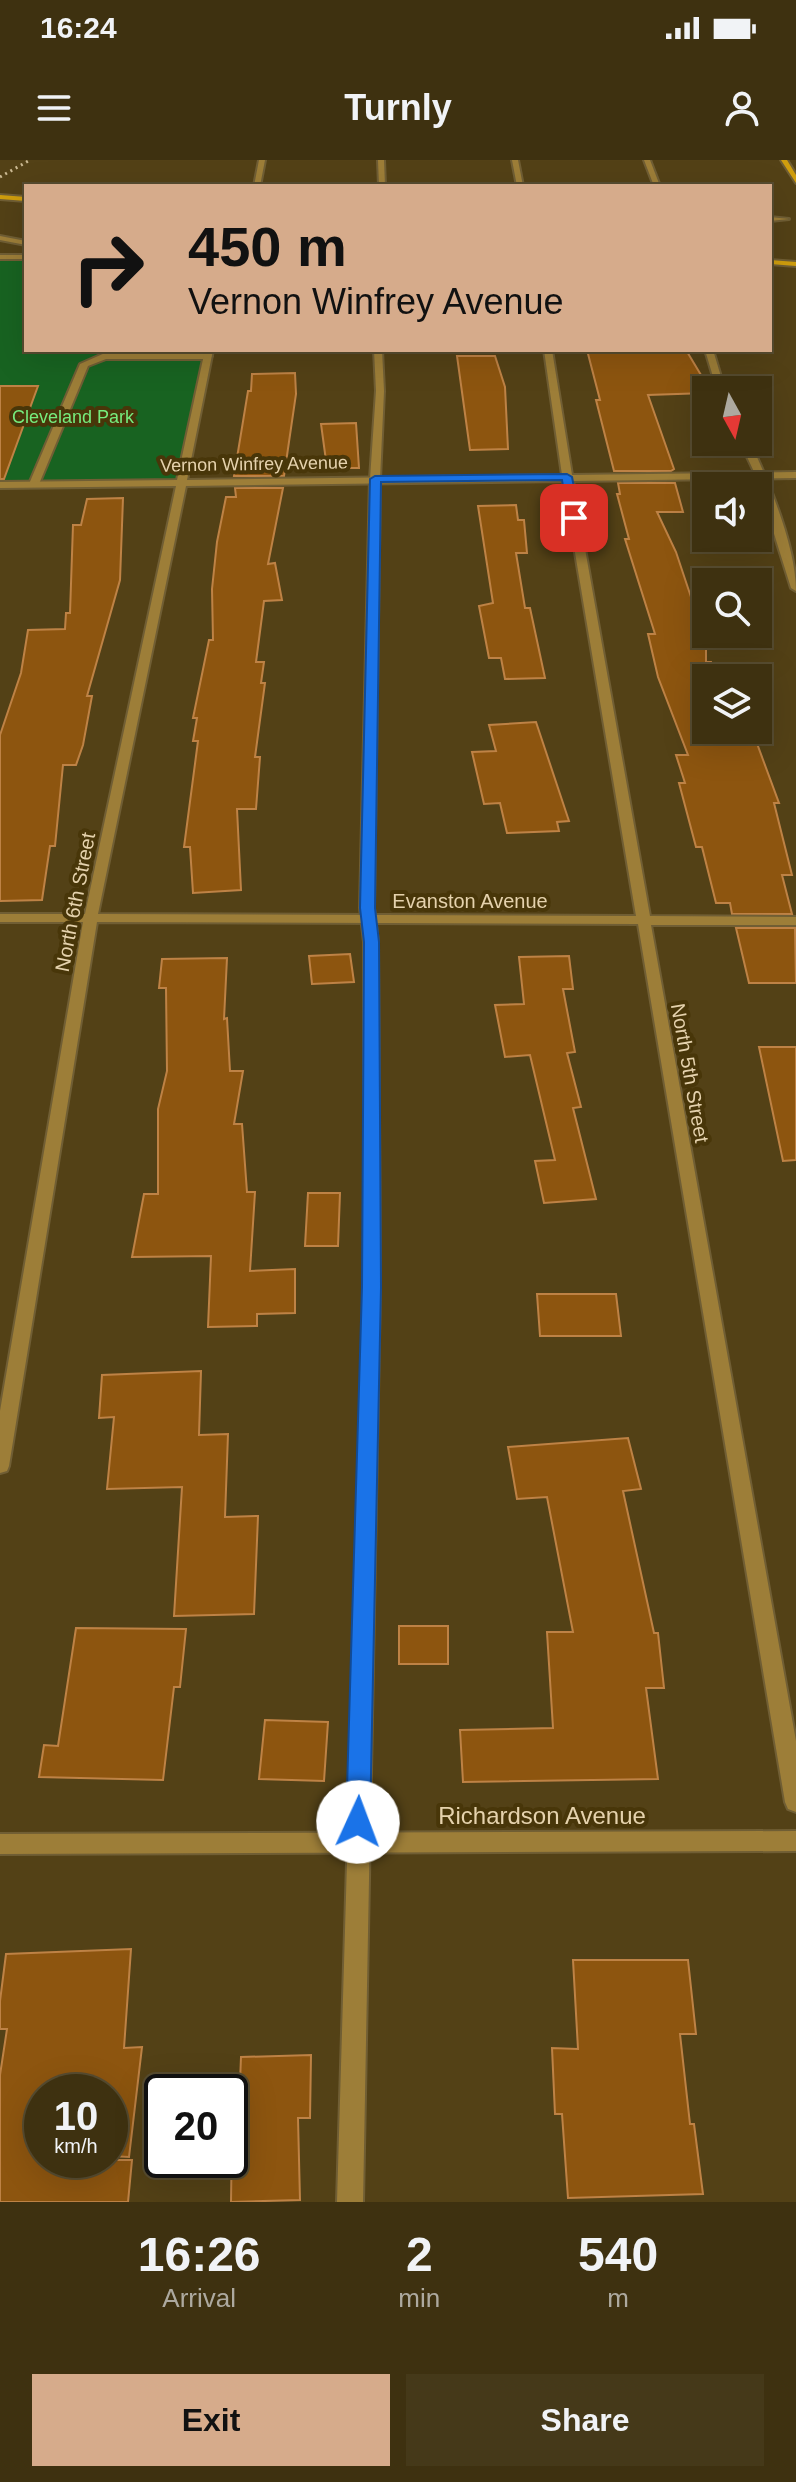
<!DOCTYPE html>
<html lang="en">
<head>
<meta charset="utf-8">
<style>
	body { margin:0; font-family:Arial,sans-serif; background:#453919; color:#f1f3f6; height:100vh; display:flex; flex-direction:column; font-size:30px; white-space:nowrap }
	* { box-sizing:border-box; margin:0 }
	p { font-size:26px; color:#ada99f }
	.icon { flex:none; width:44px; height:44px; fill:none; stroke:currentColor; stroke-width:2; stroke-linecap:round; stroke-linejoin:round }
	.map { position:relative; height:2042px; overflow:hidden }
	.details { display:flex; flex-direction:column; background:#3e3110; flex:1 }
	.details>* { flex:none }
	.guide { position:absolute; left:24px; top:24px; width:748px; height:168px; border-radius:0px; box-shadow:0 8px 32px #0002,0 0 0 2px #574c30; background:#d6ab8b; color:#111; overflow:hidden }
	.needle { width:52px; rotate:172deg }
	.tools { position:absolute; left:692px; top:216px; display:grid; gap:16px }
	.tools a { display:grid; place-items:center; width:80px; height:80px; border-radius:0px; background:#3e3110; box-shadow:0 8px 32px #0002,0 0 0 2px #574c30; font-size:40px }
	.speed { position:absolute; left:24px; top:1914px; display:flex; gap:16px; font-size:40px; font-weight:700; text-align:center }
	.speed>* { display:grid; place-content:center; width:104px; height:104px; border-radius:50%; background:#3e3110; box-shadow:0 8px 32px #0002,0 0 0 2px #574c30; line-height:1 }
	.speed small { font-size:20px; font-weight:400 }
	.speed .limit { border:4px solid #111; border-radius:12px; background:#fff; color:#111 }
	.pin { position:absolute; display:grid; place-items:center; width:68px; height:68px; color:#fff; margin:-34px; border-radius:16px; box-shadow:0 4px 12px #0006 }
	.me { position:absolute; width:88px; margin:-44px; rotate:2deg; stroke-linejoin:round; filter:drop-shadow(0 0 6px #0008) }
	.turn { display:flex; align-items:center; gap:28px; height:168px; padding:0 32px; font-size:36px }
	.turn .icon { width:104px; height:104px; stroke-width:2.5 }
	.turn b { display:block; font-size:56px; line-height:68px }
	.eta { display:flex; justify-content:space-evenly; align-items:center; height:136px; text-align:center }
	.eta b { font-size:48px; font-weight:800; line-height:56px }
	.cta { display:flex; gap:16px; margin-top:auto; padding:16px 32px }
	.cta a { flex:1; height:92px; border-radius:0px; background:#d6ab8b; color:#111; font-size:32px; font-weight:800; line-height:92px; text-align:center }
	.cta a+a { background:#453919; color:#f1f3f6 }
	.status { display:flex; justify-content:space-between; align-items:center; height:56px; padding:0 40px; background:#3e3110; direction:ltr }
	.status svg { height:22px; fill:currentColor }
	header { display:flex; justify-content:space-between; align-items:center; height:104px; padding:0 32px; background:#3e3110; font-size:36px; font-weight:800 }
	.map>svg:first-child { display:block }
	.green { fill:#186321 }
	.building { fill:#8d550f; stroke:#be8245; stroke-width:2 }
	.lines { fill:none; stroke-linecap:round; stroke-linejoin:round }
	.lane-casing { stroke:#705e34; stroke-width:4 }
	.street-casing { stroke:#705e34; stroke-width:4 }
	.secondary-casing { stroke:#705e34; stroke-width:4 }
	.lane { fill:#9d7e38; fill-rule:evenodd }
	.street { fill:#9d7e38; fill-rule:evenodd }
	.secondary { fill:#cf9d0d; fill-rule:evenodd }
	.rail { stroke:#cbb992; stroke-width:3; stroke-dasharray:2 4; stroke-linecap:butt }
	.route { fill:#1a73e8; stroke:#114b97; stroke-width:2 }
	.labels { text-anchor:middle; stroke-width:8; stroke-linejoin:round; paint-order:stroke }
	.far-park-label { font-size:18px; fill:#76ec7d; stroke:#483609 }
	.far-street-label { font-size:18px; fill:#e5d2ad; stroke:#483609 }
	.street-label { font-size:20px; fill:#e5d2ad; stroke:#483609 }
	.near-street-label { font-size:24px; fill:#e5d2ad; stroke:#483609 }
</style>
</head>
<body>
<div class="status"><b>16:24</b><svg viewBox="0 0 49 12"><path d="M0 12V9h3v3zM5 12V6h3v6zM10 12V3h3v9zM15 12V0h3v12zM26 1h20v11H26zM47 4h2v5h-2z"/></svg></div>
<header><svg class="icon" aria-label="menu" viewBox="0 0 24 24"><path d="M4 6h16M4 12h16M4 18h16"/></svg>Turnly<svg class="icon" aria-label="person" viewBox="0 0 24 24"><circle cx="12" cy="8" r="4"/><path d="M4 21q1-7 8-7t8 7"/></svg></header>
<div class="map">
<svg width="796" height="2042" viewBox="0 0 796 2042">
	<rect width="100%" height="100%" fill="#534116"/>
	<!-- green -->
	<path class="green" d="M 0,97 L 26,97 L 26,190 L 209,190 L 181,321 L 0,324 Z"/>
	<!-- building -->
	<path class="building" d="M 587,190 L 686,190 L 710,230 L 706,230 L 706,233 L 648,235 L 674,309 L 671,311 L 614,311 L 596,240 L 600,240 Z
		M 457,196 L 495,196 L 505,227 L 508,289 L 470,290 Z
		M 295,213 L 296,234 L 284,316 L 234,316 L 248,231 L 251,231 L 252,214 Z
		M 0,226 L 38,226 L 4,319 L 0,319 Z
		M 356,263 L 359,308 L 327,308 L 321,264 Z
		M 618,323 L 675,323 L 683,352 L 657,352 L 676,392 L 695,449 L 706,448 L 706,502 L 711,502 L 714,518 L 706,518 L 706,570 L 752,570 L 779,643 L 774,643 L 792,715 L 782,715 L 792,754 L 732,754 L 730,743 L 716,743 L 702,687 L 696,687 L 679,623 L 685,623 L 676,595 L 688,595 L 658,517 L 648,474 L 655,474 L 625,379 L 629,379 L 617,334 L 620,334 Z
		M 235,328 L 283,328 L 268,404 L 275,403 L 282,440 L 264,441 L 256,502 L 264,502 L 261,523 L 265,523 L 255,597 L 260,597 L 256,649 L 237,649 L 241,730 L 193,733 L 190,687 L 184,687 L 198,581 L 193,581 L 197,558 L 193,558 L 209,480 L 213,480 L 212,429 L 217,382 L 226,337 L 236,337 Z
		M 123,338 L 120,420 L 87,536 L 92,536 L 83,585 L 76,605 L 63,605 L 55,686 L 50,686 L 42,740 L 0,741 L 0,575 L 21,513 L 28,470 L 65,469 L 66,453 L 70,453 L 73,365 L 81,365 L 87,339 Z
		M 516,345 L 518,360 L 524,360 L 527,393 L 516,393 L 525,448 L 530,448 L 545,518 L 505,519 L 501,498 L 489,498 L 479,446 L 493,443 L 478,346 Z
		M 536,562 L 569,661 L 557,662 L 559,671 L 507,673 L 500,643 L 484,644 L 472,592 L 496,591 L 489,565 Z
		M 736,768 L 795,768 L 796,823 L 749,823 Z
		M 350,794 L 354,822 L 312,824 L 309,796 Z
		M 569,796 L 573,829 L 563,829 L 575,892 L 567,893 L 581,947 L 573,948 L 596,1039 L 544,1043 L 535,1001 L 555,1000 L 530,895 L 505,897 L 495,845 L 524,844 L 519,797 Z
		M 227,798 L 224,859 L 227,858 L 230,911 L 243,911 L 234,964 L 242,964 L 247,1032 L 255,1032 L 250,1111 L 295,1109 L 295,1153 L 257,1154 L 257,1166 L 208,1167 L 211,1096 L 132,1097 L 144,1034 L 158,1034 L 158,949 L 167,911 L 166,828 L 159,828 L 162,799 Z
		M 759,887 L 796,887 L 796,1000 L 783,1001 Z
		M 308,1033 L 340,1033 L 338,1086 L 305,1086 Z
		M 537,1134 L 616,1134 L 621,1176 L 540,1176 Z
		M 201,1211 L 199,1275 L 228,1274 L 225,1357 L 258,1356 L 254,1454 L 174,1456 L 182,1327 L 107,1329 L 114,1257 L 99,1258 L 102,1215 Z
		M 628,1278 L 641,1329 L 623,1331 L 654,1473 L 658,1473 L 664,1528 L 646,1528 L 658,1619 L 463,1622 L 460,1570 L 553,1568 L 547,1472 L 573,1472 L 547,1337 L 517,1339 L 508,1287 Z
		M 399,1466 L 448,1466 L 448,1504 L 399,1504 Z
		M 76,1468 L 186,1469 L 180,1527 L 174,1527 L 163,1620 L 39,1617 L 44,1585 L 58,1586 Z
		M 265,1560 L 328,1562 L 324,1621 L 259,1619 Z
		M 131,1789 L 124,1888 L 142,1887 L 129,1997 L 110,1996 L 110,1932 L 42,1932 L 42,2000 L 132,2000 L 128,2042 L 0,2042 L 0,1915 L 7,1869 L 0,1869 L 0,1841 L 6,1794 Z
		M 573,1800 L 688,1800 L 696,1874 L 680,1874 L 690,1964 L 694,1964 L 703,2034 L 568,2038 L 562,1954 L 555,1954 L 552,1888 L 578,1889 Z
		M 311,1895 L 310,1958 L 298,1958 L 300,2040 L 231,2042 L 232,1973 L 238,1973 L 241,1897 Z"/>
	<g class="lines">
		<!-- lane casing -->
		<g class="lane-casing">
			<path id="lane" d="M 378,0 L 384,0 L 385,26 L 379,26 Z
				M 644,0 L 650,0 L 660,26 L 654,26 Z
				M 770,57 L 789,59 L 770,61 Z
				M 0,76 L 26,81 L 26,85 L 0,80 Z
				M 374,190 L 382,190 L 384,231 L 380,319 L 374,748 L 378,782 L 380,1127 L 363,2042 L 337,2042 L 364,1127 L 364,782 L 360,748 L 370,319 L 376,231 Z
				M 705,190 L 713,190 L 725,230 L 717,230 Z
				M 105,193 L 208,193 L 212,196 L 208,199 L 106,199 L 88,206 L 39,324 L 31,326 L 29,324 L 80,204 Z
				M 740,282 L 750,282 C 769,322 796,387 796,431 L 791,428 L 756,316 Z"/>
		</g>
		<!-- street casing -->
		<g class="street-casing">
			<path id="street" d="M 259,0 L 265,0 L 260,26 L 254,26 Z
				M 512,0 L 518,0 L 523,26 L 517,26 Z
				M 0,95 L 26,95 L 26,99 L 0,99 Z
				M 205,190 L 213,190 L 187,320 L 562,315 L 544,190 L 552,190 L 572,315 L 796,312 L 796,318 L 573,321 L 650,756 L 796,757 L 796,765 L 651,765 L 796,1581 L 796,1652 L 788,1649 L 785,1642 L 638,764 L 97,762 L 9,1306 L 7,1311 L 0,1313 L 0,1251 L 83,762 L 0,762 L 0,754 L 85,754 L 176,326 L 0,328 L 0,322 L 177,320 ZM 563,321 L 636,756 L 98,754 L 186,326 Z
				M 796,1671 L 796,1691 L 0,1694 L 0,1674 Z"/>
		</g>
		<!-- secondary casing -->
		<g class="secondary-casing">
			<path id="secondary" d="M 781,0 L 787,0 L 796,15 L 796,23 Z
				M 0,35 L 26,37 L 26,41 L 0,39 Z
				M 770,100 L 796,102 L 796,106 L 770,104 Z"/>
		</g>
		<!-- lane -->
		<use href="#lane" class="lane"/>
		<!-- street -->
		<use href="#street" class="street"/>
		<!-- secondary -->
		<use href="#secondary" class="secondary"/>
		<!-- rail -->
		<path class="rail" d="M 0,17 L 30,0"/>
	</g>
	<!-- route -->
	<path class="route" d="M 567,314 L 572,317 L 580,358 L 574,361 L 568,358 L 562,320 L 381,322 L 375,748 L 379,782 L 381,1127 L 370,1662 L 367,1671 L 358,1674 L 349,1671 L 346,1662 L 362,1127 L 364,782 L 360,748 L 370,319 L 375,316 Z"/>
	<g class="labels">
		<!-- far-park labels -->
		<g class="far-park-label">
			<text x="73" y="263">Cleveland Park</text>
		</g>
		<!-- far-street labels -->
		<g class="far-street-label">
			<text transform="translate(254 304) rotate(-1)" y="6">Vernon Winfrey Avenue</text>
		</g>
		<!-- street labels -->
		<g class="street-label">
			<text x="470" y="748">Evanston Avenue</text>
			<text transform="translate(75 742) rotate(-79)" y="7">North 6th Street</text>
			<text transform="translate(690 913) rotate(80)" y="7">North 5th Street</text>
		</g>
		<!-- near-street labels -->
		<g class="near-street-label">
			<text x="542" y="1664">Richardson Avenue</text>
		</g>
	</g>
</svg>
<div class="tools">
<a><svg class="needle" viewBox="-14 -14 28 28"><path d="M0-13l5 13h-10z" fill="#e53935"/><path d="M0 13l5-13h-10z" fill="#ada99f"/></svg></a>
<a><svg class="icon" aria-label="sound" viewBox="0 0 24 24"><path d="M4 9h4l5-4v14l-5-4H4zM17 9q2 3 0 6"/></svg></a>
<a><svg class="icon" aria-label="search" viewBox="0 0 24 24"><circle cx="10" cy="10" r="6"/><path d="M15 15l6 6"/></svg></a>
<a><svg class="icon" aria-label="layers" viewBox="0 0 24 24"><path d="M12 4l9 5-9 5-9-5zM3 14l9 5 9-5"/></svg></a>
</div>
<div class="speed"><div>10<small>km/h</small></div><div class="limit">20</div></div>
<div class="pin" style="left:574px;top:358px;background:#d93025"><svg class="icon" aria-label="arrive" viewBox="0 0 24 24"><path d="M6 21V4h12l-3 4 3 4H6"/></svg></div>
<svg class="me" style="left:358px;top:1662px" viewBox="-20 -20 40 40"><circle r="19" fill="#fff"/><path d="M0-13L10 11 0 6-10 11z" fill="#1a73e8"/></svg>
<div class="guide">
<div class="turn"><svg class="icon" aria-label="right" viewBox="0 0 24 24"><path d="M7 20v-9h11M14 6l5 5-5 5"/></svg><div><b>450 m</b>Vernon Winfrey Avenue</div></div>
</div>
</div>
<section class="details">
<div class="eta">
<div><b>16:26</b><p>Arrival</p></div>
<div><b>2</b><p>min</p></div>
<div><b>540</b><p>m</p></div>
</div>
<div class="cta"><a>Exit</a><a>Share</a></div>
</section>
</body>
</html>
